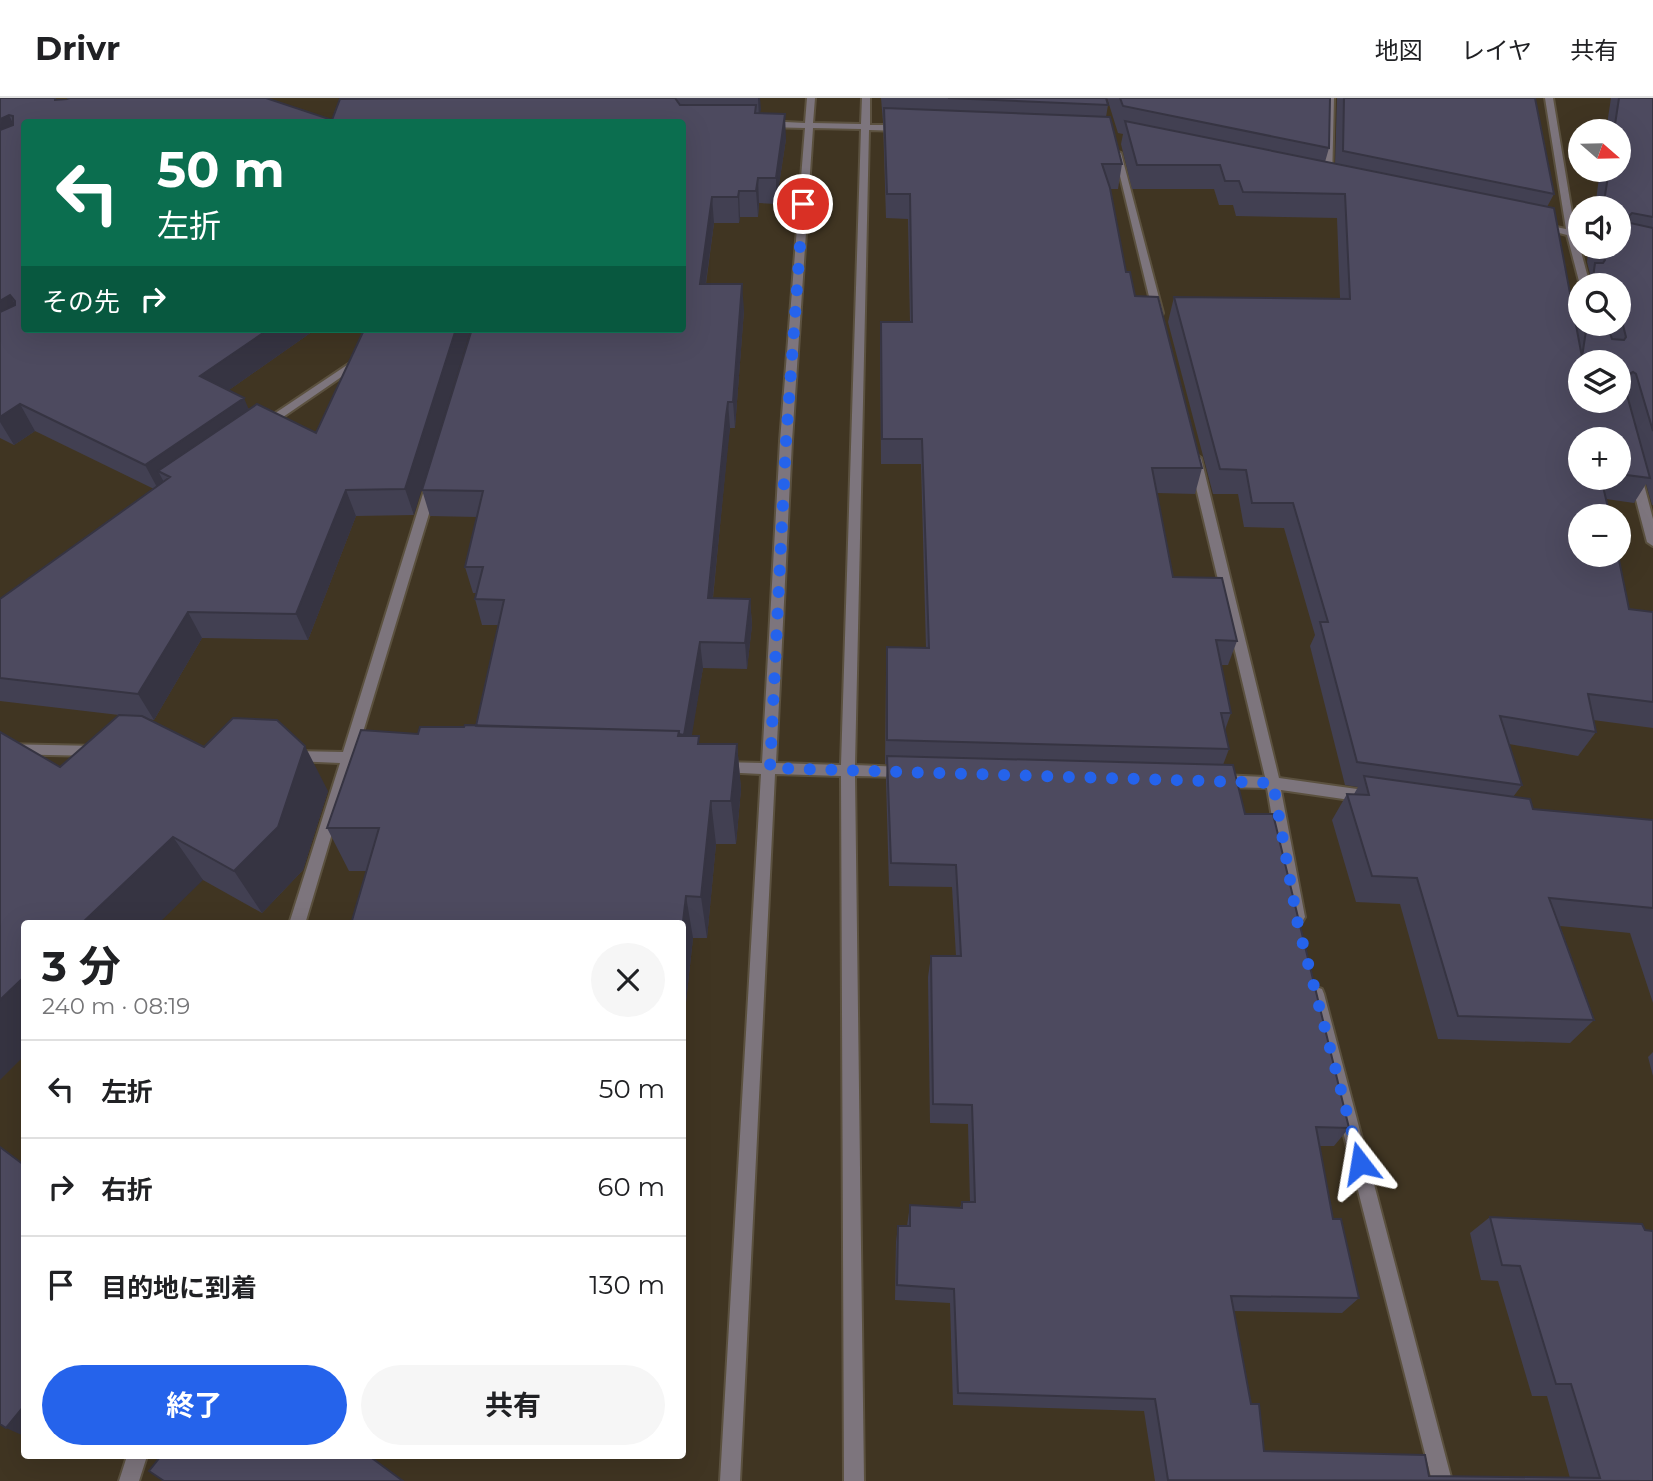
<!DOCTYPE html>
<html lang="ja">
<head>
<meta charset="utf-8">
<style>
	body { margin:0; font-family:Montserrat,"Noto Sans JP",sans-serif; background:#f6f6f6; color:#202124; height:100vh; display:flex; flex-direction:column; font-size:26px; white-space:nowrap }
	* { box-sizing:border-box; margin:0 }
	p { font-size:23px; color:#757577 }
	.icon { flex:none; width:38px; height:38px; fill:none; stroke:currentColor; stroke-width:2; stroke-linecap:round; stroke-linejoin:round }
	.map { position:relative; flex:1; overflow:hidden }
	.drawer { position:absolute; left:21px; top:822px; width:665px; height:539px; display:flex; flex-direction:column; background:#fff; border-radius:7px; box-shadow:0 7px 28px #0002 }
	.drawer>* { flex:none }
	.banner { position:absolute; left:21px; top:21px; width:665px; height:214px; border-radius:7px; box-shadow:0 7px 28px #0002; background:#0b6e4f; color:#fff; overflow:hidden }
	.needle { width:46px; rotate:110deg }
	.tools { position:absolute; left:1568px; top:21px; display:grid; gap:14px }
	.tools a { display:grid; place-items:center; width:63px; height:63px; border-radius:50%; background:#fff; box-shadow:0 7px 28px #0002; font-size:35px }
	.pin { position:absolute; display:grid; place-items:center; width:60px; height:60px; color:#fff; margin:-30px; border:4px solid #fff; border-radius:50%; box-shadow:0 2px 7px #0007 }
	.me { position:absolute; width:77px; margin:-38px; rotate:346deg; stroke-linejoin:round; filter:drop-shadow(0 0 5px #0008) }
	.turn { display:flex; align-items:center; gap:24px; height:147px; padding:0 21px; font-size:32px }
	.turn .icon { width:91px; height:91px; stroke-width:2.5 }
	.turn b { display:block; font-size:49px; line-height:60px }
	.then { display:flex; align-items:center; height:66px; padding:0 21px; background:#0003; gap:14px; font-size:26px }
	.round { display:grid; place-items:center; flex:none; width:74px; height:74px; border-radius:37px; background:#f6f6f6 }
	.headline { display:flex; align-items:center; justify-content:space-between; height:119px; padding:0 21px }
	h1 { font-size:42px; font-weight:700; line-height:52px }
	.button { display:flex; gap:14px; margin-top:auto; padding:14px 21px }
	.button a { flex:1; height:80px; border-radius:42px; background:#2563eb; color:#fff; font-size:28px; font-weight:700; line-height:80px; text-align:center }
	.button a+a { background:#f6f6f6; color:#202124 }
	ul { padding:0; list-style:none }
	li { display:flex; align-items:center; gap:21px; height:98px; padding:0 21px; border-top:2px solid #e0e0e0 }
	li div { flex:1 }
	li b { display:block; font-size:26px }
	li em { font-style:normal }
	header { display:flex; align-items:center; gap:42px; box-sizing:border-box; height:98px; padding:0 35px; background:#fff; border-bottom:2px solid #e0e0e0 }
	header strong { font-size:33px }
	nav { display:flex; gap:38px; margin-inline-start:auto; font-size:24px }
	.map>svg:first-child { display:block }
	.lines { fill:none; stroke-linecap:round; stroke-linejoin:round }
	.minor-casing { stroke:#5b513f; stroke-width:4 }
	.minor { fill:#7d757d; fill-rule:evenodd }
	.wall { fill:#424052; fill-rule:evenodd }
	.shaded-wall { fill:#363442 }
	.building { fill:#4d4a5f; stroke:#363442; stroke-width:2; fill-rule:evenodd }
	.route { stroke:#2563eb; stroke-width:12; stroke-dasharray:0 21.6 }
</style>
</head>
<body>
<header>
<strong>Drivr</strong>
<nav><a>地図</a><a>レイヤ</a><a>共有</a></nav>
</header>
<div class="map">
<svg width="1653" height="1383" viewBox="0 0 1653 1383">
	<rect width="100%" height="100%" fill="#403522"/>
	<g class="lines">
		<!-- minor casing -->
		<g class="minor-casing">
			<path id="minor" d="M 807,0 L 815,0 L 813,25 L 861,26 L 862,0 L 870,0 L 870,27 L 900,27 L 904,30 L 900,33 L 869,32 L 855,667 L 903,669 L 908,670 L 910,674 L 908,678 L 903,679 L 855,678 L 864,1383 L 844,1383 L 841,678 L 775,676 L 740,1383 L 720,1383 L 761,676 L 721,674 L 716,673 L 714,669 L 716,665 L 721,664 L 762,665 L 780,343 L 805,30 L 766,29 L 762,26 L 766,23 L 805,25 ZM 813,30 L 861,31 L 841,667 L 776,665 L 792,343 Z
				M 1326,0 L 1334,0 L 1332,83 L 1327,86 L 1322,83 Z
				M 1545,0 L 1553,0 L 1575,133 L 1580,134 L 1580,140 L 1577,139 L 1590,187 L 1580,187 L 1567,137 L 1536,129 L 1541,126 L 1566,131 Z
				M 1114,53 L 1121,55 L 1163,215 L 1162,217 L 1153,215 Z
				M 362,257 L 366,258 L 366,262 L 267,330 L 259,330 L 259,326 Z
				M 1195,356 L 1201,360 L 1279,680 L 1371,693 L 1376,695 L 1378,699 L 1376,703 L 1371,705 L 1281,692 L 1305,819 L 1302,824 L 1297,825 L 1292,824 L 1289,819 L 1267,690 L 1221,689 L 1216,687 L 1214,683 L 1216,679 L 1221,677 L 1265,679 L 1189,360 Z
				M 1636,375 L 1642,379 L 1653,421 L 1653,448 L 1647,444 L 1630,379 Z
				M 432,382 L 438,386 L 357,654 L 373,656 L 375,660 L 373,664 L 353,665 L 305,826 L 289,826 L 340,665 L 294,663 L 289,662 L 287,658 L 289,654 L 294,653 L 343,654 L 426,386 Z
				M 0,646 L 98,648 L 105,653 L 98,658 L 0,656 Z
				M 1316,889 L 1322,891 L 1324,896 L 1452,1383 L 1432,1383 L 1308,896 L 1310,891 Z
				M 127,1358 L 147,1358 L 139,1383 L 119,1383 Z"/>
		</g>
		<!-- minor -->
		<use href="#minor" class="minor"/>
	</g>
	<!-- wall -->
	<path class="wall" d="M 0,0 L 332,22 L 347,1 L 347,0 L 760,0 L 760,15 L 786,41 L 776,106 L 759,105 L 758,119 L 740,119 L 739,125 L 714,125 L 706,186 L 744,212 L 735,330 L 730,330 L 728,345 L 713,500 L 750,501 L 752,527 L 747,571 L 703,570 L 691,638 L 700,646 L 737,646 L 741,691 L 736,746 L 716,746 L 707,840 L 693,840 L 682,941 L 682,826 L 366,773 L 349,773 L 327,730 L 418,636 L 476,628 L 498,527 L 482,527 L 475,501 L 476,495 L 473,495 L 465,469 L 477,419 L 430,418 L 422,392 L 682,231 L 24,24 L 24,231 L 316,231 L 229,292 L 249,311 L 316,335 L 363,234 L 414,417 L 356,418 L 308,542 L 202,540 L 154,622 L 148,621 L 204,649 L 328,693 L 303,772 L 262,815 L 203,782 L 60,669 L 119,617 L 0,603 L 0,501 L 154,391 L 35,333 L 14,347 L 0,340 Z
		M 881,0 L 1106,0 L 1108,7 L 1106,19 L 1122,66 L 1118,91 L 1110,91 L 1126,174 L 1202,370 L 1195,396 L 1157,395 L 1173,479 L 1237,543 L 1228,567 L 1221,567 L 1231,615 L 1225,632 L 1229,651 L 1223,667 L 1245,716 L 1349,1030 L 1334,1048 L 1320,1048 L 1333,1121 L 1359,1200 L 1342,1215 L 1233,1213 L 1251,1306 L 1264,1353 L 1429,1378 L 1570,1380 L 1547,1298 L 1532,1298 L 1498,1183 L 1481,1182 L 1470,1135 L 1490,1119 L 1653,1383 L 1155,1383 L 1144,1313 L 953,1307 L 950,1205 L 895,1202 L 896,1144 L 898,1128 L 907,1128 L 910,1107 L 960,1110 L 962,1104 L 970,1104 L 968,1026 L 930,1025 L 928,879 L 931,858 L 956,858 L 952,789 L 889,788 L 886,682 L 887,666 L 885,666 L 886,574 L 887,549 L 926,550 L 921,366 L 881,366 L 880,249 L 881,224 L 910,224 L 908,121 L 886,120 L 883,24 Z
		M 1107,0 L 1330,0 L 1329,50 L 1325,64 L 1335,66 L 1337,0 L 1535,0 L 1554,96 L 1547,109 L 1577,230 L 1580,206 L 1580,226 L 1619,226 L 1619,187 L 1584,187 L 1590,176 L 1587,164 L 1589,149 L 1619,149 L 1619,110 L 1595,110 L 1600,72 L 1619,72 L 1619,33 L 1606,33 L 1611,0 L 1653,0 L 1653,407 L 1652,407 L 1646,386 L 1634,405 L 1606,401 L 1629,511 L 1653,514 L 1653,630 L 1593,622 L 1596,634 L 1578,658 L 1509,646 L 1522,687 L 1513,699 L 1533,711 L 1653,722 L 1653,905 L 1630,835 L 1560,828 L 1594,922 L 1570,945 L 1438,941 L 1400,806 L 1356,804 L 1332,722 L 1347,696 L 1354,696 L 1358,689 L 1345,687 L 1310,548 L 1315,537 L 1284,430 L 1244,429 L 1238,396 L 1213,396 L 1168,224 L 1174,199 L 1340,200 L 1337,120 L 1236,118 L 1233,107 L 1219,107 L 1214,91 L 1132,91 L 1121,46 L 1123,36 L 1118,35 ZM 1619,341 L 1619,380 L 1580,380 Z
		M 1653,954 L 1653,978 L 1648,959 Z"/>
	<!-- shaded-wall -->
	<path class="shaded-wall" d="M 758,0 L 760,0 L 761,11 L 759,21 Z
		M 785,16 L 786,41 L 776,106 L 776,80 Z
		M 9,17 L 21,42 L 0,53 L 0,21 Z
		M 758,80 L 759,105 L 758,119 L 756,93 Z
		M 739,93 L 740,119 L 739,125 L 738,99 Z
		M 712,99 L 714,125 L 702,212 L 700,186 Z
		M 742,186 L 744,212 L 735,330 L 733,304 Z
		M 10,197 L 24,223 L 0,237 L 0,203 Z
		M 269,231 L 316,231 L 212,304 L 200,278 Z
		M 456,231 L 471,231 L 414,417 L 405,391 Z
		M 1633,274 L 1619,298 L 1622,279 Z
		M 244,300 L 255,326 L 158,373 L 166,388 L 159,393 L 145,367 Z
		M 728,304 L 730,330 L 710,526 L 708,500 Z
		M 20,306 L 35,333 L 14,347 L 0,324 L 0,319 Z
		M 346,392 L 356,418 L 308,542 L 296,516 Z
		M 750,501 L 752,527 L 747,571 L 745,545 Z
		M 188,514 L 202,540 L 154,622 L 138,596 Z
		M 700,544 L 703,570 L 688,661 L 684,637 Z
		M 737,646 L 741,691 L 736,746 L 731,703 Z
		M 305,648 L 328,693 L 303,772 L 262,815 L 234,773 Z
		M 711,703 L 716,746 L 707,840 L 701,799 Z
		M 173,739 L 203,782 L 158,826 L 81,826 Z
		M 686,798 L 693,840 L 682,941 L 682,832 Z
		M 24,879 L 24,958 L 0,982 L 0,902 Z
		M 24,1308 L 24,1338 L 6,1330 Z"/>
	<!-- building -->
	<path class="building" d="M 0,0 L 55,0 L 55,2 L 67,1 L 70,0 L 266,0 L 332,22 L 340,1 L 444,0 L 675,0 L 680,7 L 756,7 L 755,15 L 785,16 L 776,80 L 758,80 L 756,93 L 739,93 L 738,99 L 712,99 L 700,186 L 742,186 L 733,304 L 728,304 L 726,318 L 708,500 L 750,501 L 745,545 L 700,544 L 684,637 L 679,636 L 679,633 L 476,628 L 504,502 L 475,501 L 483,469 L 465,469 L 483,393 L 422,392 L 472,231 L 682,231 L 682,24 L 24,24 L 24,231 L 269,231 L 200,278 L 244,300 L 145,367 L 20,306 L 0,319 L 0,214 L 15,207 L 15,203 L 10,197 L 0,203 L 0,32 L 13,27 L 13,18 L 9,17 L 0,21 Z
		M 948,0 L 1106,0 L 1108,7 Z
		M 1120,0 L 1330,0 L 1329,50 L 1123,8 Z
		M 1344,0 L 1535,0 L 1554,96 L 1343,53 Z
		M 1619,0 L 1653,0 L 1653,119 L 1632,115 L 1629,118 L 1630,125 L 1653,130 L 1653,333 L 1636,276 L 1633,274 L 1622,279 L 1650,380 L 1619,376 L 1619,341 L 1580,341 L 1580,380 L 1601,380 L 1610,418 L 1580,418 L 1580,457 L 1618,457 L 1629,511 L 1653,514 L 1653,604 L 1588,596 L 1596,634 L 1500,618 L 1522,687 L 1357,664 L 1320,524 L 1328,524 L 1293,405 L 1252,405 L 1246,372 L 1220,371 L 1174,199 L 1350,201 L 1345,96 L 1243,94 L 1239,83 L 1225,83 L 1220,67 L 1137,67 L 1125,23 L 1554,110 L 1582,259 L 1587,226 L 1607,226 L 1612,241 L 1624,242 L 1626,239 L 1619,211 L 1619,187 L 1592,187 L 1595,165 L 1603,165 L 1605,162 L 1601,149 L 1619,149 L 1619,110 L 1603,110 L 1609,72 L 1619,72 L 1619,33 L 1614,33 ZM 1580,264 L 1619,264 L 1619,303 L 1580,303 Z
		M 884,10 L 1110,19 L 1122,66 L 1102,66 L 1110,90 L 1126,174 L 1130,174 L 1135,198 L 1158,199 L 1202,370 L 1152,370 L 1173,479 L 1222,480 L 1237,543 L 1216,542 L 1231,615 L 1221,615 L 1229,651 L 887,642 L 887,549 L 929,550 L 922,341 L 882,341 L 881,224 L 912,224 L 910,96 L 887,96 Z
		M 367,231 L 456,231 L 405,391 L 346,392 L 296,516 L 188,514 L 138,596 L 0,580 L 0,501 L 170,379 L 158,373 L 257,306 L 316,335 L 363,234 Z
		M 119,617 L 142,618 L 204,649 L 233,620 L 277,622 L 305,648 L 278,729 L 234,773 L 173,739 L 81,826 L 24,826 L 24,879 L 0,902 L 0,634 L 60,669 Z
		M 465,627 L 679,633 L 678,638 L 699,638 L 698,646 L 737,646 L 731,703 L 711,703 L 701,799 L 686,798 L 682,832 L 682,826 L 351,826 L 379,730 L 327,730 L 361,632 L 418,636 L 420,629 L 464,629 Z
		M 887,658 L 1233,667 L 1245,716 L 1273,716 L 1349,1030 L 1316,1029 L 1333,1121 L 1341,1121 L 1359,1200 L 1231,1198 L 1251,1306 L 1259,1306 L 1264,1353 L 1425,1357 L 1429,1378 L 1600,1380 L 1571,1286 L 1556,1286 L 1520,1168 L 1502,1167 L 1490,1119 L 1642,1126 L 1645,1132 L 1653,1133 L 1653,1383 L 1168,1382 L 1155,1301 L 958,1295 L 954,1191 L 897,1187 L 898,1128 L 910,1128 L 910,1107 L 962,1110 L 962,1104 L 975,1104 L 972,1007 L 933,1006 L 931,858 L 961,858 L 956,767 L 891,765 Z
		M 1364,678 L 1530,701 L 1533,711 L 1653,722 L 1653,810 L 1549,800 L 1594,922 L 1458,918 L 1417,780 L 1372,778 L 1347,696 L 1369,697 Z
		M 0,1049 L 24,1067 L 24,1308 L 6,1330 L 0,1326 Z
		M 161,1358 L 369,1358 L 403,1383 L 164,1383 L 149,1373 Z"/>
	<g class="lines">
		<!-- route -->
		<path class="route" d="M 803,106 L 786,343 L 770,670 L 1273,685 L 1298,827 L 1360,1065"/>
	</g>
</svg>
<div class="tools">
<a><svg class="needle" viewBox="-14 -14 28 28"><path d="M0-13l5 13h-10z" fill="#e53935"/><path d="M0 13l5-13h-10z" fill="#757577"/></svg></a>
<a><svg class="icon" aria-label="sound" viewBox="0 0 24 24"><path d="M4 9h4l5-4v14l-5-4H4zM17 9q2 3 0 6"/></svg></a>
<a><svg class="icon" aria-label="search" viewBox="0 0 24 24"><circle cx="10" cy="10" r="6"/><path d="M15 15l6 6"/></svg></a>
<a><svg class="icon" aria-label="layers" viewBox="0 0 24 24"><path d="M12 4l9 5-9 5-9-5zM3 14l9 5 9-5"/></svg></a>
<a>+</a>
<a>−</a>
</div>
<div class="pin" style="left:803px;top:106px;background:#d93025"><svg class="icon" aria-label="arrive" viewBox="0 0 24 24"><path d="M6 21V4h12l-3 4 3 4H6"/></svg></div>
<svg class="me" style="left:1360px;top:1065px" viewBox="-20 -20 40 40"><path d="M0-17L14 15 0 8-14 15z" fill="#2563eb" stroke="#fff" stroke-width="4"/></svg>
<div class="banner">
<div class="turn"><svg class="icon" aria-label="left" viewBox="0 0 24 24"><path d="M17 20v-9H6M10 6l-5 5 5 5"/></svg><div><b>50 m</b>左折</div></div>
<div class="then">その先<svg class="icon" aria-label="right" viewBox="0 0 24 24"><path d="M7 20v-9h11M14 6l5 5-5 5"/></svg></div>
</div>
<section class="drawer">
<div class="headline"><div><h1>3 分</h1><p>240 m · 08:19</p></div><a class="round"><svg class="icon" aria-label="close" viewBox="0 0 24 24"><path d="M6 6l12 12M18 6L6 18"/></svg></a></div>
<ul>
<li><svg class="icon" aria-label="left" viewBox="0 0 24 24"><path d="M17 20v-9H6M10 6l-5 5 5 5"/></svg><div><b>左折</b></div><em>50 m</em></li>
<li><svg class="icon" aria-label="right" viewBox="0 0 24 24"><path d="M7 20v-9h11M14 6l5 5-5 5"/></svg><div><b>右折</b></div><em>60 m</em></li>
<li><svg class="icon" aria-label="arrive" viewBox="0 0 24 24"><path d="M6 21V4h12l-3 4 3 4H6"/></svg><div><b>目的地に到着</b></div><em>130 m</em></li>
</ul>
<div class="button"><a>終了</a><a>共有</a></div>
</section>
</div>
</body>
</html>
